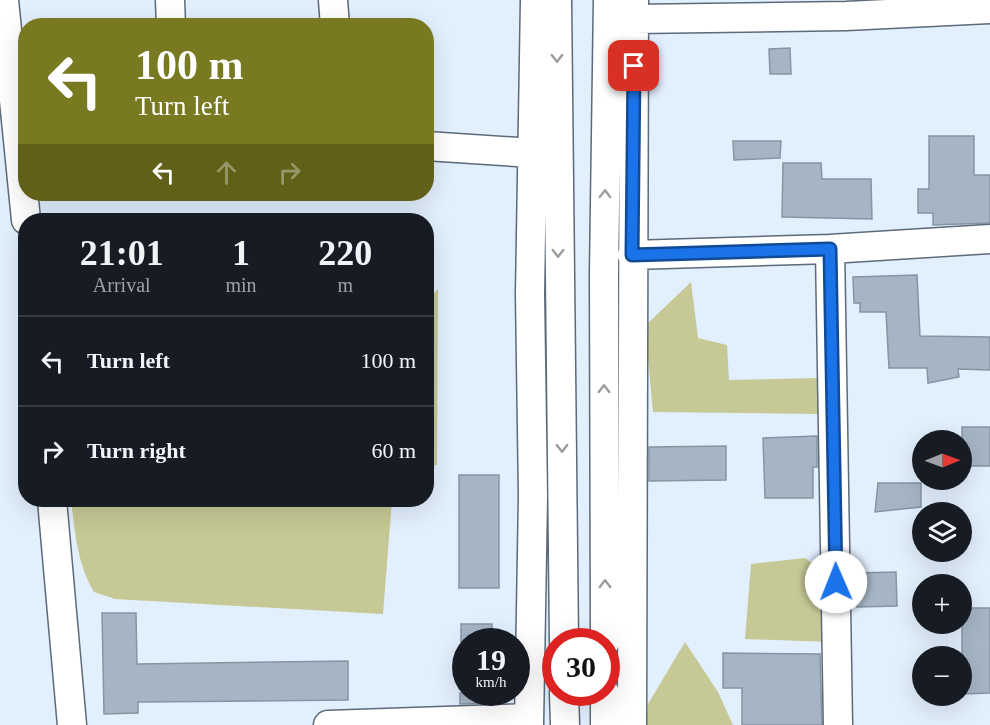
<!DOCTYPE html>
<html lang="en">
<head>
<meta charset="utf-8">
<style>
	body { margin:0; font-family:"Times New Roman",serif; background:#242831; color:#f1f3f6; height:100vh; display:flex; flex-direction:column; font-size:22px; white-space:nowrap }
	* { box-sizing:border-box; margin:0 }
	p { font-size:20px; color:#9ea1a6 }
	.icon { flex:none; width:33px; height:33px; fill:none; stroke:currentColor; stroke-width:2; stroke-linecap:round; stroke-linejoin:round }
	.map { position:relative; flex:1; overflow:hidden }
	.drawer { position:absolute; left:18px; top:213px; width:416px; height:294px; display:flex; flex-direction:column; background:#171b24; border-radius:24px; box-shadow:0 6px 24px #0002 }
	.drawer>* { flex:none }
	.banner { position:absolute; left:18px; top:18px; width:416px; height:183px; border-radius:24px; box-shadow:0 6px 24px #0002; background:#787920; color:#fff; overflow:hidden }
	.needle { width:39px; rotate:89deg }
	.buttons { position:absolute; left:912px; top:430px; display:grid; gap:12px }
	.buttons a { display:grid; place-items:center; width:60px; height:60px; border-radius:50%; background:#171b24; box-shadow:0 6px 24px #0002; font-size:30px }
	.speed { position:absolute; left:452px; top:628px; display:flex; gap:12px; font-size:30px; font-weight:700; text-align:center }
	.speed>* { display:grid; place-content:center; width:78px; height:78px; border-radius:50%; background:#171b24; box-shadow:0 6px 24px #0002; line-height:1 }
	.speed small { font-size:15px; font-weight:400 }
	.speed .limit { border:9px solid #d22; background:#fff; color:#111 }
	.pin { position:absolute; display:grid; place-items:center; width:51px; height:51px; color:#fff; margin:-26px; border-radius:12px; box-shadow:0 3px 9px #0006 }
	.me { position:absolute; width:66px; margin:-33px; rotate:359deg; stroke-linejoin:round; filter:drop-shadow(0 0 4px #0008) }
	.turn { display:flex; align-items:center; gap:21px; height:126px; padding:0 18px; font-size:27px }
	.turn .icon { width:78px; height:78px; stroke-width:2.5 }
	.turn b { display:block; font-size:42px; line-height:51px }
	.lanes { display:flex; align-items:center; height:57px; padding:0 18px; background:#0003; justify-content:center; gap:30px; direction:ltr }
	.lanes .off { opacity:.35 }
	.eta { display:flex; justify-content:space-evenly; align-items:center; height:102px; text-align:center }
	.eta b { font-size:36px; font-weight:800; line-height:42px }
	ul { padding:0; list-style:none }
	li { display:flex; align-items:center; gap:18px; height:90px; padding:0 18px; border-top:2px solid #363941 }
	li div { flex:1 }
	li b { display:block; font-size:22px }
	li em { font-style:normal }
	.map>svg:first-child { display:block }
	.green { fill:#c6c895 }
	.building { fill:#a5b5c5; stroke:#8694a4; stroke-width:1.5 }
	.lines { fill:none; stroke-linecap:round; stroke-linejoin:round }
	.minor-casing { stroke:#5c6a79; stroke-width:31 }
	.minor { stroke:#fff; stroke-width:28 }
	.oneway { stroke:#9a9da0 }
	.route-casing { stroke:#114b97; stroke-width:15 }
	.route { stroke:#1a73e8; stroke-width:10 }
</style>
</head>
<body>
<div class="map">
<svg width="990" height="725" viewBox="0 0 990 725">
	<rect width="100%" height="100%" fill="#e2effd"/>
	<!-- green -->
	<path class="green" d="M 691,282 L 698,338 L 727,345 L 729,380 L 819,378 L 819,414 L 653,412 L 645,326 Z
		M 438,289 L 437,465 L 426,466 L 426,302 Z
		M 71,500 L 392,500 L 383,614 L 115,599 L 94,592 C 77,563 75,532 71,500 Z
		M 805,558 L 833,578 L 830,642 L 745,639 L 751,564 Z
		M 685,642 L 718,692 L 733,725 L 646,725 L 648,704 Z"/>
	<!-- building -->
	<path class="building" d="M 790,48 L 791,74 L 770,74 L 769,49 Z
		M 929,136 L 974,136 L 974,175 L 990,175 L 990,223 L 933,225 L 933,213 L 918,213 L 918,189 L 929,189 Z
		M 733,141 L 781,141 L 780,158 L 734,160 Z
		M 783,163 L 821,163 L 822,179 L 871,179 L 872,219 L 782,217 Z
		M 917,275 L 920,336 L 990,337 L 990,370 L 958,369 L 959,377 L 928,383 L 927,368 L 889,368 L 886,312 L 860,312 L 860,303 L 854,303 L 853,277 Z
		M 962,427 L 990,427 L 990,466 L 962,466 Z
		M 817,436 L 817,467 L 813,467 L 813,498 L 765,498 L 763,438 Z
		M 726,446 L 726,480 L 649,481 L 649,447 Z
		M 459,475 L 499,475 L 499,588 L 459,588 Z
		M 878,483 L 921,483 L 921,507 L 875,512 Z
		M 896,572 L 897,606 L 857,607 L 856,573 Z
		M 962,608 L 990,608 L 990,693 L 962,694 Z
		M 102,613 L 136,613 L 137,664 L 348,661 L 348,700 L 138,702 L 138,713 L 104,714 Z
		M 461,624 L 492,624 L 492,642 L 461,642 Z
		M 723,653 L 820,654 L 822,725 L 742,725 L 742,688 L 723,688 Z
		M 460,693 L 491,693 L 491,703 L 460,704 Z"/>
	<g class="lines">
		<!-- minor casing -->
		<g class="minor-casing">
			<path id="minor" d="M 4,0 L 26,220
				M 170,0 L 171,26
				M 333,0 L 335,26
				M 557,0 L 564,642
				M 634,19 L 846,16 L 990,9
				M 426,146 L 533,153
				M 830,249 L 838,725
				M 632,255 L 830,249 L 990,239
				M 52,500 L 72,725
				M 605,642 L 604,273 L 608,0
				M 564,693 L 565,725
				M 605,693 L 605,725
				M 328,725 L 529,718
				M 529,725 L 533,496 L 530,294 L 535,0
				M 632,725 L 634,0"/>
		</g>
		<!-- minor -->
		<use href="#minor" class="minor"/>
	</g>
	<!-- one-way arrows -->
	<defs><path id="oneway-chevron" d="M-2-3.5L2.5 0L-2 3.5" fill="none" stroke-width="1.6" stroke-linecap="round" stroke-linejoin="round" transform="scale(1.5)"/></defs>
	<g class="oneway">
		<use href="#oneway-chevron" transform="translate(557 58) rotate(90)"/>
		<use href="#oneway-chevron" transform="translate(605 194) rotate(-89)"/>
		<use href="#oneway-chevron" transform="translate(558 253) rotate(90)"/>
		<use href="#oneway-chevron" transform="translate(604 389) rotate(-90)"/>
		<use href="#oneway-chevron" transform="translate(562 448) rotate(89)"/>
		<use href="#oneway-chevron" transform="translate(605 584) rotate(-90)"/>
	</g>
	<g class="lines">
		<!-- route casing -->
		<g class="route-casing">
			<path id="route" d="M 634,66 L 632,255 L 830,249 L 836,582"/>
		</g>
		<!-- route -->
		<use href="#route" class="route"/>
	</g>
</svg>
<div class="buttons">
<a><svg class="needle" viewBox="-14 -14 28 28"><path d="M0-13l5 13h-10z" fill="#e53935"/><path d="M0 13l5-13h-10z" fill="#9ea1a6"/></svg></a>
<a><svg class="icon" aria-label="layers" viewBox="0 0 24 24"><path d="M12 4l9 5-9 5-9-5zM3 14l9 5 9-5"/></svg></a>
<a>+</a>
<a>−</a>
</div>
<div class="speed"><div>19<small>km/h</small></div><div class="limit">30</div></div>
<div class="pin" style="left:634px;top:66px;background:#d93025"><svg class="icon" aria-label="arrive" viewBox="0 0 24 24"><path d="M6 21V4h12l-3 4 3 4H6"/></svg></div>
<svg class="me" style="left:836px;top:582px" viewBox="-20 -20 40 40"><circle r="19" fill="#fff"/><path d="M0-13L10 11 0 6-10 11z" fill="#1a73e8"/></svg>
<div class="banner">
<div class="turn"><svg class="icon" aria-label="left" viewBox="0 0 24 24"><path d="M17 20v-9H6M10 6l-5 5 5 5"/></svg><div><b>100 m</b>Turn left</div></div>
<div class="lanes"><svg class="icon" aria-label="left" viewBox="0 0 24 24"><path d="M17 20v-9H6M10 6l-5 5 5 5"/></svg><svg class="icon off" aria-label="ahead" viewBox="0 0 24 24"><path d="M12 20V5M6 11l6-6 6 6"/></svg><svg class="icon off" aria-label="right" viewBox="0 0 24 24"><path d="M7 20v-9h11M14 6l5 5-5 5"/></svg></div>
</div>
<section class="drawer">
<div class="eta">
<div><b>21:01</b><p>Arrival</p></div>
<div><b>1</b><p>min</p></div>
<div><b>220</b><p>m</p></div>
</div>
<ul>
<li><svg class="icon" aria-label="left" viewBox="0 0 24 24"><path d="M17 20v-9H6M10 6l-5 5 5 5"/></svg><div><b>Turn left</b></div><em>100 m</em></li>
<li><svg class="icon" aria-label="right" viewBox="0 0 24 24"><path d="M7 20v-9h11M14 6l5 5-5 5"/></svg><div><b>Turn right</b></div><em>60 m</em></li>
</ul>
</section>
</div>
</body>
</html>
